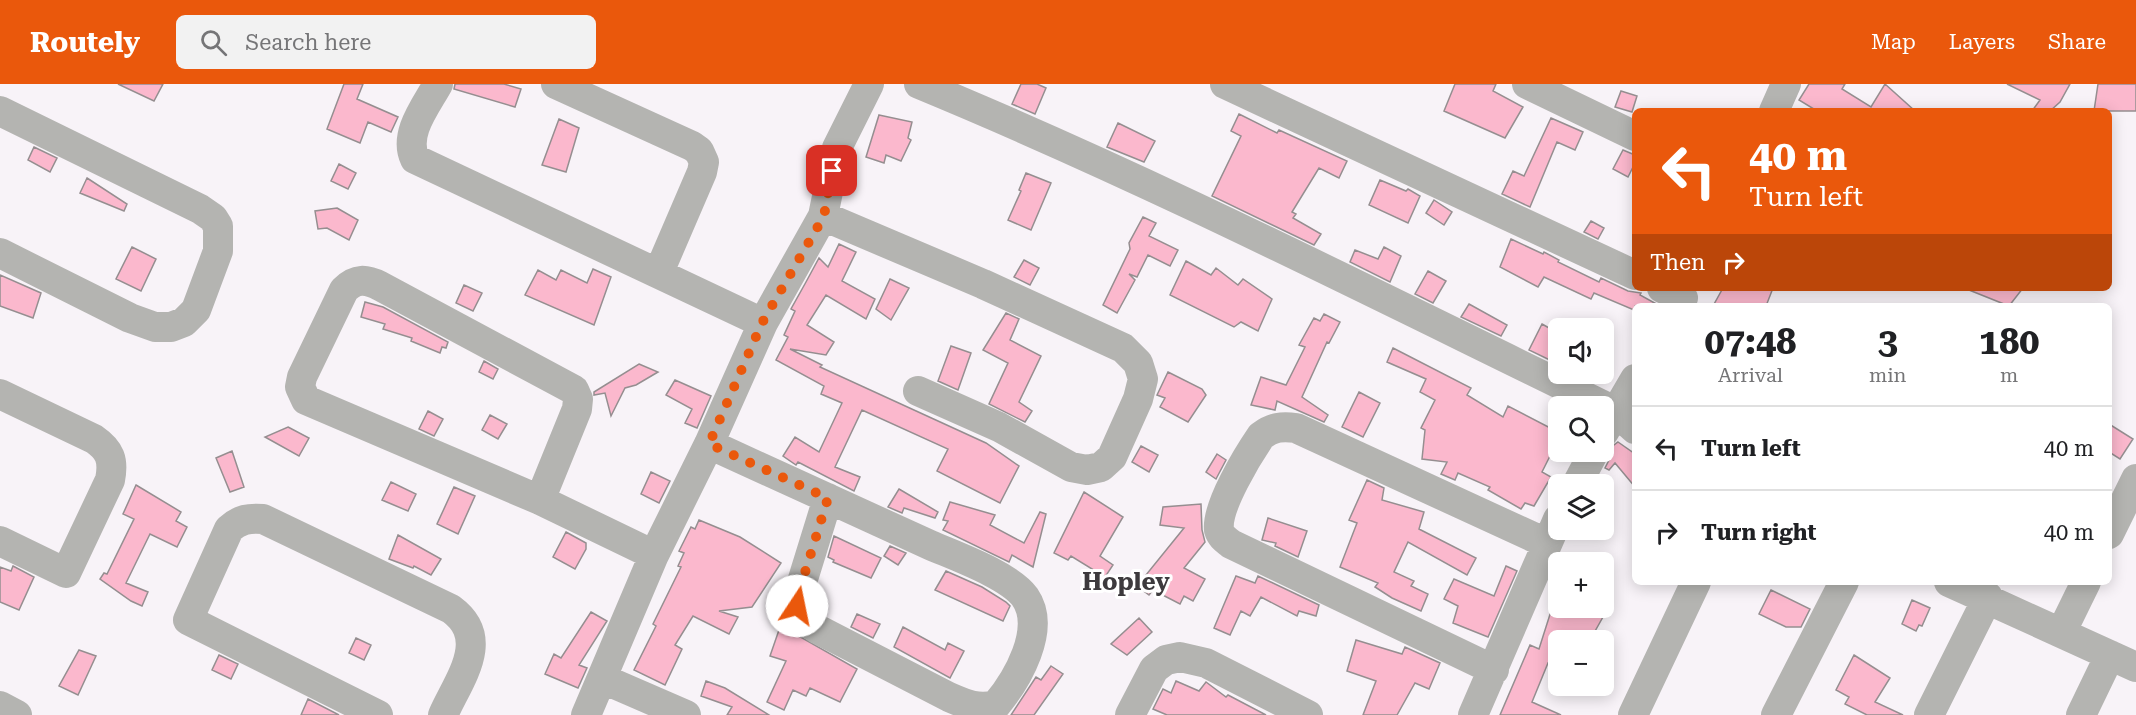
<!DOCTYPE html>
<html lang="en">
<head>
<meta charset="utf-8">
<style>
	body { margin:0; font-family:"Roboto Serif",serif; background:#f2f2f2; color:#202124; height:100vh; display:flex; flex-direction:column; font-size:22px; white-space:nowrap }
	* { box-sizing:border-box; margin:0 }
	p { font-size:20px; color:#757577 }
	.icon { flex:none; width:33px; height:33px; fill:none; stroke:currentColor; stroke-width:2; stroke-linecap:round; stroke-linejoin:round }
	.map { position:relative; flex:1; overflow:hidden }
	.drawer { position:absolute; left:1632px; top:219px; width:480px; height:282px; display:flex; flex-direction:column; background:#fff; border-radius:9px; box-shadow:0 3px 15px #0003 }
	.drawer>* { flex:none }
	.hud { position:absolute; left:1632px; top:24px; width:480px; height:183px; border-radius:9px; box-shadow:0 3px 15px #0003; background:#ea580c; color:#fff; overflow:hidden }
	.controls { position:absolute; left:1548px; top:234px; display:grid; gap:12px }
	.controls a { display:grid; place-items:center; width:66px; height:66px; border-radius:9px; background:#fff; box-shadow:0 3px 15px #0003; font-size:30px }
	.pin { position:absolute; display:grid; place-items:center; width:51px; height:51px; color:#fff; margin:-26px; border-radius:12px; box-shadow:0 3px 9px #0006 }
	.me { position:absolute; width:66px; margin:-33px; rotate:11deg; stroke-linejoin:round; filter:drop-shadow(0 0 4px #0008) }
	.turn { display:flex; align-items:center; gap:21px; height:126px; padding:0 18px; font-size:27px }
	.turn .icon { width:78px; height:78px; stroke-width:2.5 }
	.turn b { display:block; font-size:42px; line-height:51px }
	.then { display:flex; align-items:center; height:57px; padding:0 18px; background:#0003; gap:12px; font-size:22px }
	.eta { display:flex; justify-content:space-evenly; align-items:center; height:102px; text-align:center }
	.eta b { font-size:36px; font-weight:700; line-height:42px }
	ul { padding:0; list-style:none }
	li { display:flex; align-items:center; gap:18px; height:84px; padding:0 18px; border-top:2px solid #e0e0e0 }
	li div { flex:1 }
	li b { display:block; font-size:22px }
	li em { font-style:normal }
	header { display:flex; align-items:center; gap:36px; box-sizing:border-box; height:84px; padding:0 30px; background:#ea580c; color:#fff }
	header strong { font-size:28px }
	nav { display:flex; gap:33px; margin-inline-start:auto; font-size:21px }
	.search { width:420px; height:54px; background:#f2f2f2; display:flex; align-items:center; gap:15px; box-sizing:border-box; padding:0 21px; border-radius:9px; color:#757577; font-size:22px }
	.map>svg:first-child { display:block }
	.building { fill:#fbb8cd; stroke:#958e90; stroke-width:1.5 }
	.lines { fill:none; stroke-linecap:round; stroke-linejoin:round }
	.minor { stroke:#b4b4b1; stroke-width:30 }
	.route { stroke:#ea580c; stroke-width:10; stroke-dasharray:0 18 }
	.labels { text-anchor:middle; stroke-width:6; stroke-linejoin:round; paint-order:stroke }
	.district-label { font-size:24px; font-weight:bold; fill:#3d3a3d; stroke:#fff }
</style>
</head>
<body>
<header>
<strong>Routely</strong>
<div class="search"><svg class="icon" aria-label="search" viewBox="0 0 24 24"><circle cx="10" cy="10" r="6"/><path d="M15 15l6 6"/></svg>Search here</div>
<nav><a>Map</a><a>Layers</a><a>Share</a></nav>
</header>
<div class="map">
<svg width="2136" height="631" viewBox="0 0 2136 631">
	<rect width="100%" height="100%" fill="#f8f3f8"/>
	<!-- building -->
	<path class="building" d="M 118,0 L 163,0 L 154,17 Z
		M 344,0 L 363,0 L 357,15 L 398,33 L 391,48 L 368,38 L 360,59 L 327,45 Z
		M 455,0 L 504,0 L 521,5 L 515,23 L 454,5 Z
		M 1021,0 L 1037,0 L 1046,4 L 1035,30 L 1012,20 Z
		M 1455,0 L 1496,0 L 1493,7 L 1523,23 L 1505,54 L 1444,27 Z
		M 1809,0 L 1845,0 L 1842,5 L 1871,23 L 1885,0 L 1915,27 L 1817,27 L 1799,16 Z
		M 2007,0 L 2070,0 L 2060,18 L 2050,27 L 2032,27 L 2040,16 Z
		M 2098,0 L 2136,0 L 2136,27 L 2094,27 Z
		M 1621,7 L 1637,12 L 1632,28 L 1615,23 Z
		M 1239,30 L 1277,49 L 1279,46 L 1347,77 L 1339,94 L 1319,84 L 1292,128 L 1296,130 L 1293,134 L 1321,150 L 1314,161 L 1212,112 L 1241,52 L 1231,47 Z
		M 879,31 L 912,38 L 908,54 L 911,56 L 901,77 L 886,71 L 884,79 L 866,73 Z
		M 1551,34 L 1583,48 L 1575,66 L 1557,58 L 1530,123 L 1502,110 L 1513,87 L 1524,92 Z
		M 559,35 L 579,44 L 566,88 L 542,81 Z
		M 1118,39 L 1155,57 L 1144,78 L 1107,63 Z
		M 34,63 L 57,74 L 50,88 L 28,76 Z
		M 1623,66 L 1635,71 L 1635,79 L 1628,93 L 1613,85 Z
		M 339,80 L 356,89 L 348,105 L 331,97 Z
		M 1026,89 L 1051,99 L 1031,146 L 1008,136 L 1021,107 L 1019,106 Z
		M 87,94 L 127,120 L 124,127 L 80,109 Z
		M 1380,96 L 1406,107 L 1408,105 L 1420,112 L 1408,139 L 1369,121 Z
		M 1434,116 L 1452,128 L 1444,141 L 1426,129 Z
		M 337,124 L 358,136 L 349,156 L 327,144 L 318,145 L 315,127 Z
		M 1143,133 L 1156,139 L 1149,152 L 1178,166 L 1170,182 L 1148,171 L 1137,193 L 1129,190 L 1135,196 L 1117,229 L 1103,221 L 1130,165 L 1129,159 Z
		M 1591,137 L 1604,144 L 1598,155 L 1584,148 Z
		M 1511,155 L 1543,170 L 1544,168 L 1559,176 L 1558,178 L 1599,198 L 1601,194 L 1628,207 L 1641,209 L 1640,211 L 1660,222 L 1635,222 L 1634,226 L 1594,209 L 1591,215 L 1544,193 L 1538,203 L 1500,183 Z
		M 839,160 L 856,168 L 842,197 L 875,215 L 866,235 L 826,211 L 807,241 L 834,258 L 826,271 L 790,265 L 822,281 L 820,283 L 986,359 L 1019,382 L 1000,419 L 937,387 L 948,365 L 862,326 L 835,383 L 860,393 L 854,407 L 798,378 L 796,381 L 783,372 L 795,353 L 819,368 L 842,319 L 821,310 L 824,302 L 776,276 L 788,253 L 784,251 L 795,227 L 791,225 L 806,198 L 819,174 L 828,183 Z
		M 132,163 L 156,175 L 141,207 L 116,195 Z
		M 1384,163 L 1401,172 L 1390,198 L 1350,178 L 1355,166 L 1378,175 Z
		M 1024,176 L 1039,184 L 1030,201 L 1014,193 Z
		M 1186,177 L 1211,191 L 1216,184 L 1238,201 L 1243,195 L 1272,215 L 1258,247 L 1241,238 L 1234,243 L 1170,211 Z
		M 593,185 L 611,193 L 594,241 L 525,211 L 538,186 L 556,196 L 561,186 L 587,199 Z
		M 1428,187 L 1446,197 L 1433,219 L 1415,210 Z
		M 0,191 L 41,209 L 33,234 L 0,222 Z
		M 890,195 L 909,204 L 891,236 L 876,225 Z
		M 464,201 L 482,209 L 473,227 L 456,219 Z
		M 1723,204 L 1773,204 L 1766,222 L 1713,222 Z
		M 1964,204 L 2023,204 L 2009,222 Z
		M 365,218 L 383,223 L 448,258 L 446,264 L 442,263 L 440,269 L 411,257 L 412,254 L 383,245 L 385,240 L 361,233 Z
		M 1469,220 L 1507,241 L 1501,252 L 1461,233 Z
		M 1006,229 L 1019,235 L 1010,256 L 1041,272 L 1019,318 L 1032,327 L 1025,338 L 989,320 L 1008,279 L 983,266 Z
		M 1324,230 L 1340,238 L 1329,259 L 1327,258 L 1302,313 L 1328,331 L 1324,338 L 1277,317 L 1275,326 L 1251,321 L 1261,293 L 1286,301 L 1305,263 L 1299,261 L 1314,234 L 1320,237 Z
		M 1542,240 L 1558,249 L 1558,280 L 1529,266 Z
		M 951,262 L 971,269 L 958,306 L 938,297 Z
		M 1393,264 L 1471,304 L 1467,311 L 1503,333 L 1508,322 L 1558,348 L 1558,364 L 1555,362 L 1542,388 L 1551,393 L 1534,422 L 1525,419 L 1521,425 L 1488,406 L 1490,403 L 1458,389 L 1455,396 L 1441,390 L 1447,378 L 1422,375 L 1425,346 L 1421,344 L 1435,316 L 1420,308 L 1426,295 L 1387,278 Z
		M 484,277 L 498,285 L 493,295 L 479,288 Z
		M 639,280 L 658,288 L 636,301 L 625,304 L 611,332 L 605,309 L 594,311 L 594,308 Z
		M 1168,288 L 1202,305 L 1206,311 L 1188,338 L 1160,323 L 1165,314 L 1157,311 Z
		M 675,296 L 711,312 L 697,344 L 685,339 L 692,325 L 666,311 Z
		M 1359,308 L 1380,319 L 1363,353 L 1342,343 Z
		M 428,327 L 443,335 L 434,352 L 419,345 Z
		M 490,331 L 507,340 L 498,355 L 482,346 Z
		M 2109,340 L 2133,355 L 2120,375 L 2109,368 Z
		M 288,343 L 309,354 L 299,372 L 265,353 Z
		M 1618,358 L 1635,370 L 1635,403 L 1615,379 L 1609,386 L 1605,384 L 1609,376 L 1610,364 Z
		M 1141,362 L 1158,371 L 1149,388 L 1132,378 Z
		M 232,367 L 244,403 L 230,408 L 216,374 Z
		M 1217,370 L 1226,376 L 1216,395 L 1206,388 Z
		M 651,388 L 670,397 L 659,419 L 641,410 Z
		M 1367,396 L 1384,404 L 1382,416 L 1424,428 L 1419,445 L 1476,474 L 1467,491 L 1408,458 L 1394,488 L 1414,497 L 1411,502 L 1428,510 L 1421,527 L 1392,514 L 1375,503 L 1378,499 L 1340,483 L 1357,439 L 1349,436 Z
		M 391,398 L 416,410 L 408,427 L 382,416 Z
		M 136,401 L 181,428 L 176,437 L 187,443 L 177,463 L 150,450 L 149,452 L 126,499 L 148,508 L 142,522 L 131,517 L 100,495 L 104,489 L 107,490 L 134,435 L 123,430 Z
		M 454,403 L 475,412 L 458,450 L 437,440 Z
		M 899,405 L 938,428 L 935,434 L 904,424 L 902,429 L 888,423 Z
		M 1084,408 L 1123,433 L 1100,472 L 1113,481 L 1105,493 L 1071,472 L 1068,476 L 1054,469 Z
		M 950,418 L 995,431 L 990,441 L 1024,459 L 1040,428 L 1046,430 L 1033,483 L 1012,471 L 1009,478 L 943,446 L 948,437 L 943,436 Z
		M 1201,420 L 1202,446 L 1205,458 L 1184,484 L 1205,495 L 1193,517 L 1184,512 L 1180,520 L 1153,506 L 1149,511 L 1137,502 L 1184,444 L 1160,441 L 1163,423 Z
		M 1268,434 L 1307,447 L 1298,473 L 1275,462 L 1276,459 L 1262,456 Z
		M 699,436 L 740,453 L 781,479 L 752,523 L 719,527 L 738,533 L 729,550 L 693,532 L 675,561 L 682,565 L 665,601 L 634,586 L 656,542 L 653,540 L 681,483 L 678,482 L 684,469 L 679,467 L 691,443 L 695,445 Z
		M 566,448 L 586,459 L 586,465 L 575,485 L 553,473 Z
		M 398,451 L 441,475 L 431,491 L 414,482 L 413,484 L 389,475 Z
		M 834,452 L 881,474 L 871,494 L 833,478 L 834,476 L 828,473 Z
		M 890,462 L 906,469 L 898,481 L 884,472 Z
		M 13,482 L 34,493 L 19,526 L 0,518 L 0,483 L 11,487 Z
		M 1506,482 L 1517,487 L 1488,553 L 1453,539 L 1458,522 L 1444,515 L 1454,495 L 1494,512 Z
		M 946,487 L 982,503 L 1006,518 L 1010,522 L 1003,537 L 935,506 Z
		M 1236,492 L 1255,499 L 1258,492 L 1319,521 L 1316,532 L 1299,527 L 1297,532 L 1261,513 L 1250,532 L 1241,527 L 1230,551 L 1214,544 Z
		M 1771,506 L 1810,525 L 1801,543 L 1786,543 L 1759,530 Z
		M 1912,516 L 1930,524 L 1922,542 L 1919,541 L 1916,547 L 1902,540 Z
		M 1552,524 L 1608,524 L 1590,556 L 1574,549 L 1571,556 L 1558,556 L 1558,583 L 1548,579 L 1532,618 L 1561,631 L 1500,631 L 1530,561 L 1539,565 Z
		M 591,528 L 607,537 L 579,581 L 587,584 L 578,604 L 545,590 L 554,570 L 561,574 Z
		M 857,530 L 880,540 L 873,554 L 851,543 Z
		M 1139,534 L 1152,548 L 1127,571 L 1111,560 Z
		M 903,543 L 945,566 L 948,559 L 964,567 L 950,594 L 894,563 Z
		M 779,546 L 797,551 L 857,585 L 840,618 L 810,604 L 806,612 L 793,606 L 784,626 L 767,618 L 786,577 L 770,572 Z
		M 356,554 L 371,561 L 364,576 L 349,569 Z
		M 1356,556 L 1402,570 L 1405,563 L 1440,579 L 1429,605 L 1415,599 L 1397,631 L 1363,631 L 1376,597 L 1347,587 Z
		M 79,566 L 96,572 L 78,611 L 59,602 Z
		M 219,571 L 238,580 L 231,595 L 212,586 Z
		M 1854,571 L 1890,594 L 1875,618 L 1903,631 L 1867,631 L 1845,620 L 1849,613 L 1836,606 Z
		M 1051,582 L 1063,590 L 1034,631 L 1011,631 L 1036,593 L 1041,596 Z
		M 706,597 L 725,604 L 769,631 L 727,631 L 732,623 L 701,612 Z
		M 1176,597 L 1199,607 L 1206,598 L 1226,613 L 1228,611 L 1266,631 L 1167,631 L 1153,625 L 1163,605 L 1171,609 Z
		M 308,615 L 339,631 L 301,631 Z"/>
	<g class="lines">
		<!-- minor -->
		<path class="minor" d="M 438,0 C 426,22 403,50 415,75 L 763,239
			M 556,0 L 692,62 L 699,67 L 704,78 L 702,88 L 659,188
			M 919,0 C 1156,98 1384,215 1615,327 L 1635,345
			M 1225,0 L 1635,191
			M 1527,0 L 1635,52
			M 0,27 L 200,125 L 213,134 L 218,142 L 218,167 L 196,226 L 184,238 L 171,243 L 155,243 L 130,234 L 0,169
			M 1774,27 L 1786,0
			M 823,132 L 983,200 L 1123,264 L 1138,279 L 1143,295 L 1138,315 L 1112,373 L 1101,383 L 1087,386 L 1071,383 L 999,343 L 918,307
			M 1662,204 L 1683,214
			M 0,310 L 94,355 C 110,366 114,376 110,396 L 66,489 L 0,457
			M 1604,348 L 1635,295
			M 709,360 C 782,393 856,427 930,461 C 955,472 1009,491 1025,513 C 1047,545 1017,596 996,621 C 978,626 965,620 949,613 L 819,546 C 802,536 797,527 799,508 L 828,414
			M 1577,400 L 1594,368
			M 540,416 L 577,325 L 578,315 L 574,306 L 380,202 C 366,195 356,194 344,206 L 302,293 L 300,303 L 306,316 L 540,416 L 654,471
			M 2109,450 L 2136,395
			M 1949,498 L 2136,583
			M 2062,547 L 2086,498
			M 1494,586 L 1231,460 C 1226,456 1221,453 1219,446 C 1216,423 1248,371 1261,352 C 1273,343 1282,342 1296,344 L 1546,459
			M 603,595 L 686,631
			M 0,622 L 17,631
			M 378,631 L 188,536 L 229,445 C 240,435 249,434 263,435 L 451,525 C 492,555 459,595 443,631
			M 586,631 L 654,471 L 709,360 L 763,239 L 823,132 L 837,64 L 869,0
			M 1130,631 L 1154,585 L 1166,576 L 1180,573 L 1206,579 L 1308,631
			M 1473,631 L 1558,435
			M 1633,631 L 1696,498
			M 1776,631 L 1844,498
			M 1929,631 L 1988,513
			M 2081,631 L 2110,571"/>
	</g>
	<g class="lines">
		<!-- route -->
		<path class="route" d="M 797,522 L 799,508 L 828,414 L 709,360 L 762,239 L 824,132 L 832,87"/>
	</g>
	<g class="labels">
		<!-- district labels -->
		<g class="district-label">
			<text x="1126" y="506">Hopley</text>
		</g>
	</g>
</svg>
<div class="controls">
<a><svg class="icon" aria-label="sound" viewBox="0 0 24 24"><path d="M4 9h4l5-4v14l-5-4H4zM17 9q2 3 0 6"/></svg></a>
<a><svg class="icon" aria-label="search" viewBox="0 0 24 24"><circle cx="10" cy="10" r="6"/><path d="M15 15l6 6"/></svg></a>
<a><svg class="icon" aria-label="layers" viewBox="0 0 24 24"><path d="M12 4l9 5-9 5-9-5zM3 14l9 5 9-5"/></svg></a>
<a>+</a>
<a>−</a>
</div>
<div class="pin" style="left:832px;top:87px;background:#d93025"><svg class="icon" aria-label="arrive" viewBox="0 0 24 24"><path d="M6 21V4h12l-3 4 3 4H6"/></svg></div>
<svg class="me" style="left:797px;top:522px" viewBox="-20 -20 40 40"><circle r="19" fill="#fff"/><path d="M0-13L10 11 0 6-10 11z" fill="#ea580c"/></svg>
<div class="hud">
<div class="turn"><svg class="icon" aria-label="left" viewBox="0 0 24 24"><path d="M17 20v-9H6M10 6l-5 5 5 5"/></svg><div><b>40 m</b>Turn left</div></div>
<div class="then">Then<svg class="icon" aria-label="right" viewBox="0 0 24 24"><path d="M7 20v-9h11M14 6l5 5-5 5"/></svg></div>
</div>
<section class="drawer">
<div class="eta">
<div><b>07:48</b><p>Arrival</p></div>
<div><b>3</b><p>min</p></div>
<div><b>180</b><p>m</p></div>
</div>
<ul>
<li><svg class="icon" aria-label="left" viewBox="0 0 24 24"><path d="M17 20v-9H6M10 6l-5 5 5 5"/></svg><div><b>Turn left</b></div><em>40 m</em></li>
<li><svg class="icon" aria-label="right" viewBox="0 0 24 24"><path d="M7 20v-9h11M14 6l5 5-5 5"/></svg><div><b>Turn right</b></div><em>40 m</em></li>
</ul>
</section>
</div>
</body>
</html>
